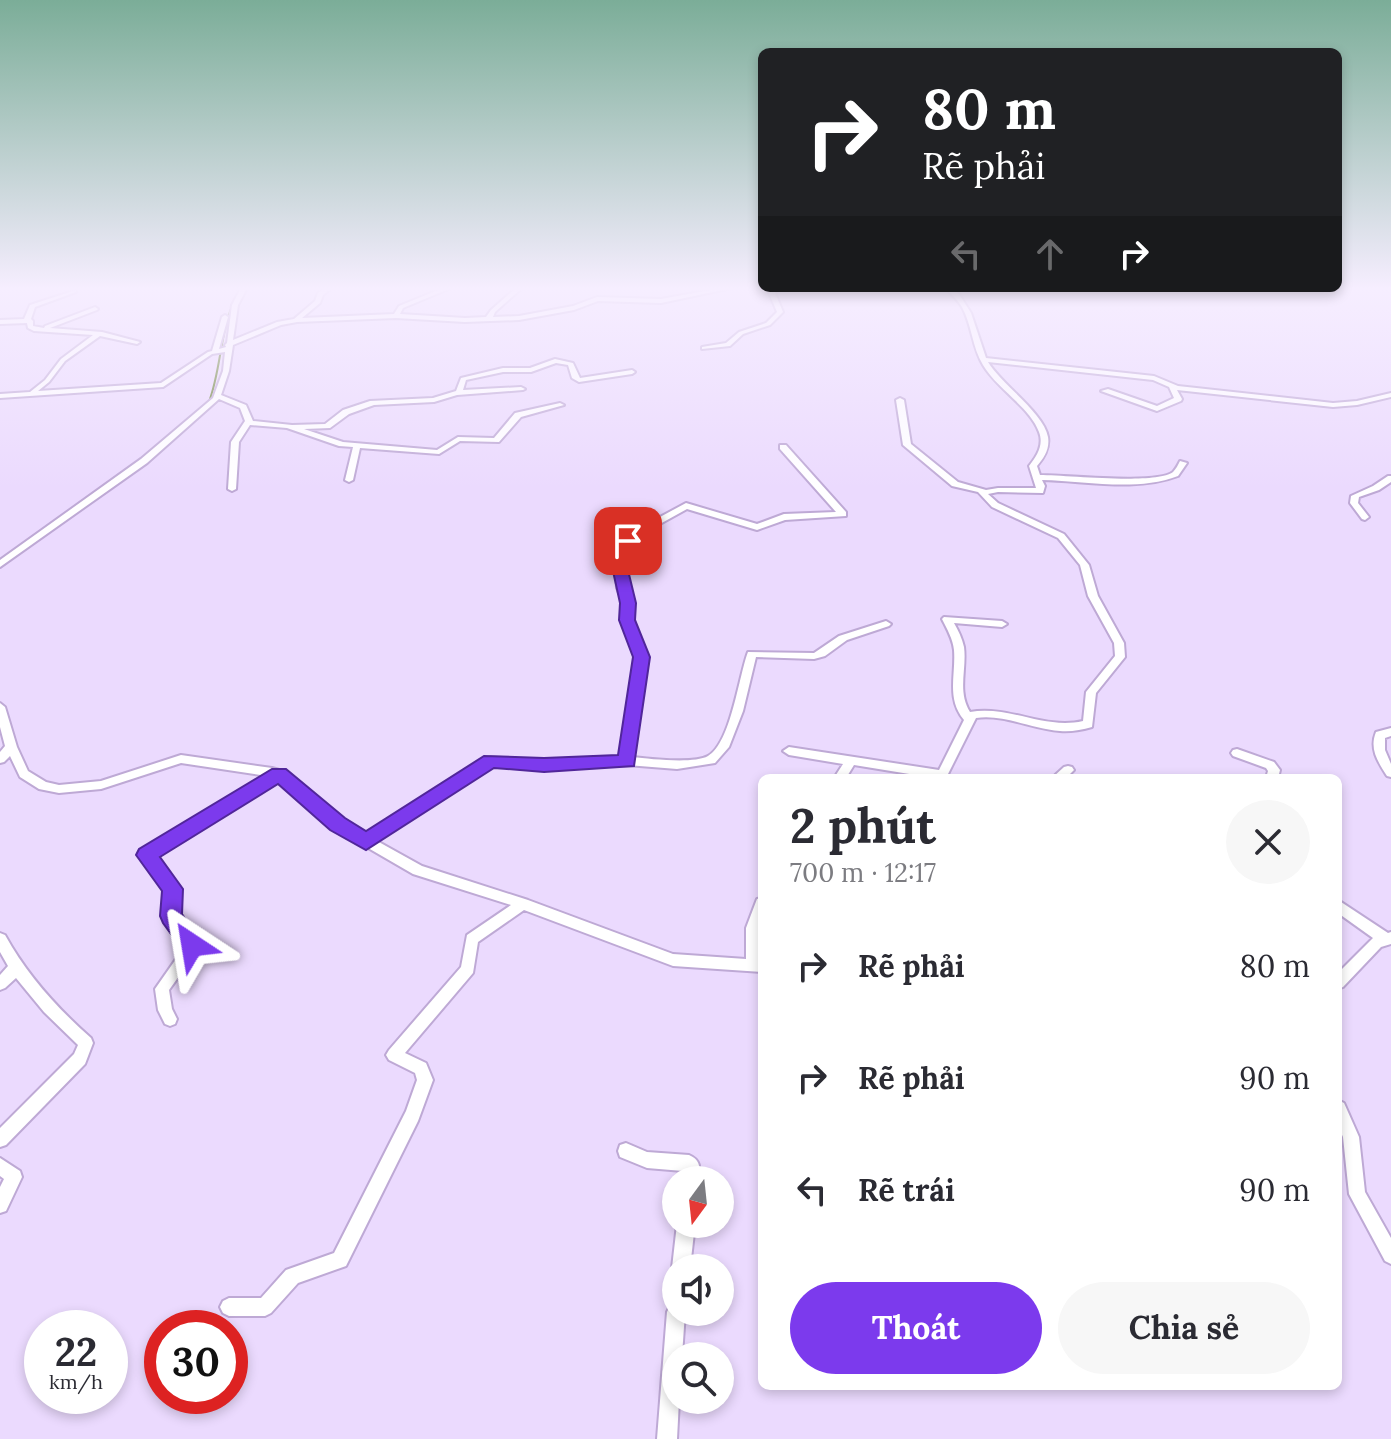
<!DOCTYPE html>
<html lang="vi">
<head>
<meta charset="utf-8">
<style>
	body { margin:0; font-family:Lora,serif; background:#f7f7f7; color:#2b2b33; height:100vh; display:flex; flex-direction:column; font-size:30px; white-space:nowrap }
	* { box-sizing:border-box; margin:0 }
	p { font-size:26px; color:#7c7c81 }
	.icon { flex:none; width:44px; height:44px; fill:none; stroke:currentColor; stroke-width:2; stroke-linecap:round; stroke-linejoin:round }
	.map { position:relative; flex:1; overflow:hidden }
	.side { position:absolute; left:758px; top:774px; width:584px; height:616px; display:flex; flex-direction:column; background:#fff; border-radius:12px; box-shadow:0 4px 12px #0003 }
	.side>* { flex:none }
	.top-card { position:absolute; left:758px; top:48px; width:584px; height:244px; border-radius:12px; box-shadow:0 4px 12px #0003; background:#202124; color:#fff; overflow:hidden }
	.needle { width:52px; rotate:195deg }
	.controls { position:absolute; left:662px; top:1166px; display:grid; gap:16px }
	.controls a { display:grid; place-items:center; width:72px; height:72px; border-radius:50%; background:#fff; box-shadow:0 4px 12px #0003; font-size:40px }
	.speed { position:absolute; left:24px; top:1310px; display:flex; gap:16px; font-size:40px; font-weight:700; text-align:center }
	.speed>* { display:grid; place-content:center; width:104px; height:104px; border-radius:50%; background:#fff; box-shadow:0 4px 12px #0003; line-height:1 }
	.speed small { font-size:20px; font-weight:400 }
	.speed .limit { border:12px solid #d22; background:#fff; color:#111 }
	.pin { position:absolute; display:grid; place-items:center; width:68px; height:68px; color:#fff; margin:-34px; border-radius:16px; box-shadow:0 4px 12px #0006 }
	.me { position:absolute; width:88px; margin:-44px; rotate:327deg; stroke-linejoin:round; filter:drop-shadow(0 0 6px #0008) }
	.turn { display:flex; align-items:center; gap:28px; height:168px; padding:0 32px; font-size:36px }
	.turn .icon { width:104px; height:104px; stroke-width:2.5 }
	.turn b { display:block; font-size:56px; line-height:68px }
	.lanes { display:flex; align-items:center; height:76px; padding:0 32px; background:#0003; justify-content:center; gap:40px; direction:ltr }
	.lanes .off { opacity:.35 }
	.round { display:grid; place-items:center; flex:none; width:84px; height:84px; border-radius:42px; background:#f7f7f7 }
	.head { display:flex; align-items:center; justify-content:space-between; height:136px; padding:0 32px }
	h1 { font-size:48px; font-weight:700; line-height:60px }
	.action { display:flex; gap:16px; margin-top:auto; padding:16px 32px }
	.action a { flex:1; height:92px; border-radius:48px; background:#7c3aed; color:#fff; font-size:32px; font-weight:700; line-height:92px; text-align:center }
	.action a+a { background:#f7f7f7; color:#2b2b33 }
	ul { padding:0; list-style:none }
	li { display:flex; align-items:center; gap:24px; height:112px; padding:0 32px }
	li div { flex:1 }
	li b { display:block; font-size:30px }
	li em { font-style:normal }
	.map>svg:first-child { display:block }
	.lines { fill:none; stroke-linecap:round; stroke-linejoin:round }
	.stream { stroke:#5f7a24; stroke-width:2 }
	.minor-casing { stroke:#bea9d5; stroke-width:4 }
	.minor { fill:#fff; fill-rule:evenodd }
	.route { fill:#7c3aed; stroke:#51269a; stroke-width:2 }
</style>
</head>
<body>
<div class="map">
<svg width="1391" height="1439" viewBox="0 0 1391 1439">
	<rect width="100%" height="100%" fill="#ebdafe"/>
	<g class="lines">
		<!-- stream -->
		<path class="stream" d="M 209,402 C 223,364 219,323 241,288"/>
		<!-- minor casing -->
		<g class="minor-casing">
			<path id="minor" d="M 241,288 L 247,288 L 238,305 L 233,340 L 277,322 L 294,319 L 315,301 L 318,293 L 325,288 L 332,288 L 323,295 L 320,303 L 302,318 L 394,314 L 399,306 L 443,288 L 451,288 L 403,308 L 400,314 L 465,318 L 486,317 L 491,310 L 516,288 L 522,288 L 495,312 L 493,317 L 519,316 L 573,306 L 597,297 L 661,299 L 721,288 L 732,288 L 661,303 L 598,301 L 574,310 L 519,320 L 465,322 L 396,318 L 297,322 L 281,325 L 233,345 L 229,371 L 221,395 L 246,405 L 253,421 L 292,425 L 325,424 L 343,410 L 370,401 L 433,398 L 456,391 L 461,378 L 503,368 L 530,368 L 555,359 L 573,363 L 580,378 L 632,370 L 635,372 L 632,374 L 579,382 L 572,378 L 568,365 L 556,363 L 531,372 L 503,372 L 466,380 L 463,390 L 521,387 L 525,389 L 523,390 L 457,395 L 434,402 L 374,405 L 349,414 L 330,428 L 304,429 L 343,442 L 437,450 L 458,437 L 494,438 L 515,413 L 560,403 L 564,405 L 521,417 L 499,442 L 460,441 L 439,454 L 360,448 L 353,480 L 349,482 L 345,480 L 353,447 L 339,446 L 287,428 L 250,425 L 239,442 L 236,489 L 232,491 L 228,489 L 231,442 L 245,421 L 240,408 L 219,399 L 147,463 L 0,567 L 0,560 L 141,459 L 213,398 L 223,371 L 225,352 L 212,354 L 163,387 L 0,398 L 0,394 L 30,392 L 45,380 L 61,359 L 93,335 L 34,331 L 28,328 L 27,323 L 0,324 L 0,320 L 24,319 L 30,305 L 76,290 L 76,292 L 35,307 L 31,319 L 33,321 L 33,326 L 44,328 L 45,326 L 95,307 L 98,309 L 97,310 L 50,328 L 102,332 L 140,342 L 137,344 L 100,336 L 65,361 L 49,382 L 38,391 L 161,383 L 208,352 L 212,351 L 222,317 L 225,315 L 228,317 L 219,349 L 226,347 L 225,345 L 227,343 L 232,305 Z
				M 767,288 L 773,288 L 783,312 L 770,325 L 743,334 L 730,346 L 702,349 L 702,347 L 726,343 L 739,332 L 766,323 L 777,312 Z
				M 945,288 L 952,288 L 959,294 L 971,313 L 986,358 L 1154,376 L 1178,386 L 1333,403 L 1357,401 L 1391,393 L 1391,397 L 1357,405 L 1333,407 L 1177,390 L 1182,399 L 1181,401 L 1157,411 L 1101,391 L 1108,389 L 1157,406 L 1174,398 L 1169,387 L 1153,380 L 988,362 C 1002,385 1044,413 1048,437 C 1050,449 1044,458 1037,466 L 1040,475 C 1066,475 1156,485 1173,472 C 1176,469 1178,465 1180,461 L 1187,463 L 1178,476 C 1136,492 1086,481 1042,480 L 1045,486 L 1043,493 L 998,492 L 988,494 L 998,503 L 1064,534 L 1089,565 L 1098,596 L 1124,643 L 1125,657 L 1096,693 L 1092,727 C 1081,730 1071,732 1060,731 C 1031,729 1005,714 976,718 L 946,778 L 934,778 L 854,765 L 846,778 L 834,778 L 843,764 L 789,755 L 783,751 L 789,747 L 939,770 L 964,720 C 946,698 956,675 954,650 C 953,639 947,629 942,619 L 944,617 L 1002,621 L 1007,624 L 1002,627 L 954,623 C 958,630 962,638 964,647 C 967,669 957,691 970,712 C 1009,705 1044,730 1083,721 L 1086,692 L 1115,656 L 1114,643 L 1088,596 L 1080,565 L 1058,538 L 992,507 L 978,492 L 952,486 L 903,445 L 896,400 L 900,398 L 904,400 L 911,444 L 958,482 L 986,490 L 998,488 L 1036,488 L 1029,466 C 1037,456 1044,445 1039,432 C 1030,407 997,389 983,365 C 972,347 972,325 962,307 C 957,299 951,294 945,288 Z
				M 780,445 L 786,445 L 846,512 L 846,516 L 785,520 L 757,530 L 687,509 L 640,535 L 625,556 L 627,588 L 633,603 L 632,620 L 647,657 L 633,757 C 650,759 694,764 708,756 C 731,743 739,675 748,652 L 814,653 L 839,636 L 886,621 L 891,624 L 889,626 L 847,640 L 825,656 L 814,659 L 756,657 L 743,711 L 729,747 L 715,763 L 677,769 L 627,765 L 544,769 L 493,765 L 377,841 L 422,866 L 528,900 L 673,954 L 746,959 L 746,928 L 757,899 L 762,898 C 762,919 760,939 760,960 L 762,960 L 762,972 L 673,966 L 524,910 L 478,942 L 473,973 L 405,1053 L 426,1063 L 433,1080 L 418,1121 L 346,1266 L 298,1283 L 271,1313 L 265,1316 L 229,1316 L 223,1313 L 220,1307 L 223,1301 L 229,1298 L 261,1298 L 286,1270 L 334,1253 L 406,1111 L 417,1080 L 415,1073 L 389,1060 L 386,1055 L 389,1050 L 461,967 L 467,935 L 511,905 L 413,874 L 344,834 L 278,780 L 155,856 L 179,889 L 178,914 L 199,941 L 194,955 L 169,990 L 172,1009 L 177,1019 L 175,1024 L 170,1026 L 165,1024 L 158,1010 L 155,989 L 183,949 L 185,942 L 166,920 L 164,916 L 165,890 L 141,855 L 143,851 L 267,776 L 181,763 L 101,789 L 59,793 L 39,789 L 20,777 L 10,756 L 4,762 L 0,763 L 0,752 L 5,746 L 0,727 L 0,703 L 5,707 L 17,747 L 28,771 L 46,782 L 59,785 L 101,781 L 181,755 L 272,768 L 283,771 L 352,828 L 366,835 L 487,758 L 491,757 L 544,761 L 622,757 L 637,657 L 622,620 L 623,603 L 617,588 L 615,556 L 634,531 L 686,503 L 757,524 L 784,514 L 836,512 L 780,449 Z
				M 1388,476 L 1391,476 L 1391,482 L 1379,490 L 1359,497 L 1358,503 L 1369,517 L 1365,520 L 1362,519 L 1350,503 L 1351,496 L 1373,486 Z
				M 1391,728 L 1391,736 L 1385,738 L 1385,750 L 1391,764 L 1391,777 L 1387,776 C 1378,762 1369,749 1376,732 Z
				M 1237,749 L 1274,762 L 1280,770 L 1278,778 L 1266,778 L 1268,771 L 1266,768 L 1233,756 L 1231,753 L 1233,750 Z
				M 1068,766 L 1072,767 L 1074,770 L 1066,778 L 1052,778 L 1064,767 Z
				M 1338,900 L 1388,933 L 1391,932 L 1391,944 L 1381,947 L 1343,987 L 1338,989 L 1338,973 L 1373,938 L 1338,913 Z
				M 0,933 L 5,935 C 27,975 57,1008 91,1038 L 93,1043 L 85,1064 L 6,1145 L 0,1147 L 0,1128 L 74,1054 L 78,1045 L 44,1012 L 16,978 L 5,988 L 0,990 L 0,975 L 8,966 L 0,952 Z
				M 1338,1100 L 1344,1103 L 1359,1137 L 1365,1192 L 1391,1238 L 1391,1264 L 1385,1261 L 1349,1194 L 1343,1137 L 1338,1126 Z
				M 626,1143 L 647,1152 L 689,1155 C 701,1160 700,1168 699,1180 L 683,1180 L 683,1171 L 647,1168 L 620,1157 L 618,1151 L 620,1145 Z
				M 0,1158 L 20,1171 L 22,1177 L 6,1211 L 0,1213 L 0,1187 L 4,1179 L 0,1176 Z
				M 677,1224 L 695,1224 L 690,1268 L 676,1268 L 676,1275 L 672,1268 Z
				M 676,1303 L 676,1312 L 685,1312 L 682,1356 L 676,1356 L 676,1400 L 679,1400 L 677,1439 L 657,1439 L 667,1312 L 670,1306 Z"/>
		</g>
		<!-- minor -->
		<use href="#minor" class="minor"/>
	</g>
	<!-- sky -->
	<linearGradient id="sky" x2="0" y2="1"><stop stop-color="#7bad98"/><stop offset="0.59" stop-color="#f6eeff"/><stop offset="1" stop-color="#f6eeff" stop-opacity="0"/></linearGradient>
	<rect width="1391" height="489" fill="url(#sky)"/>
	<!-- route -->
	<path class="route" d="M 628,537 L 635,541 L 626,562 L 636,603 L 635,620 L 650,657 L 634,766 L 544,772 L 494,768 L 366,850 L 330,830 L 278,784 L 160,857 L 183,889 L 182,914 L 203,945 L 200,952 L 192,955 L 184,952 L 163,923 L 160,916 L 162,891 L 136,855 L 139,849 L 272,769 L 286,769 L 345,818 L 366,831 L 484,756 L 544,758 L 618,755 L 633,657 L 619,620 L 620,603 L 611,562 L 621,541 Z"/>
</svg>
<div class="controls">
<a><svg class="needle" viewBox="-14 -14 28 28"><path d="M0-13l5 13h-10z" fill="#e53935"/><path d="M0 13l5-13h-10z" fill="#7c7c81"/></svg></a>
<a><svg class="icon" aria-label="sound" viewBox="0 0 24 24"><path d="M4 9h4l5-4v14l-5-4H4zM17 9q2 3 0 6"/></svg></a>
<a><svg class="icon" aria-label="search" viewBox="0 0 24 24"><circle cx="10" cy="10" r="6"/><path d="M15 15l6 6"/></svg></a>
</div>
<div class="speed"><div>22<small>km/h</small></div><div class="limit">30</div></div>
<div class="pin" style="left:628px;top:541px;background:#d93025"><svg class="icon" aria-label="arrive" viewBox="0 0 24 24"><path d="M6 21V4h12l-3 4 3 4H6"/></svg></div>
<svg class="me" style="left:192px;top:945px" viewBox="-20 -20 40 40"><path d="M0-17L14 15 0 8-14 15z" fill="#7c3aed" stroke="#fff" stroke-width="4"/></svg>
<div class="top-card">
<div class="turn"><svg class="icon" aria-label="right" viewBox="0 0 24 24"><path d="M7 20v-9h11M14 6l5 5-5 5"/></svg><div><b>80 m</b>Rẽ phải</div></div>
<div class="lanes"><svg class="icon off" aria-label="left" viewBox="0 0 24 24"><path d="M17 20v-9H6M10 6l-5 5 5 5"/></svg><svg class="icon off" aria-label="ahead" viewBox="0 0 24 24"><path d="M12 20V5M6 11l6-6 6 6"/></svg><svg class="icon" aria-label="right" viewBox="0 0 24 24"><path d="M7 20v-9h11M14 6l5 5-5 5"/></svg></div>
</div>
<section class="side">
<div class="head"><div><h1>2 phút</h1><p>700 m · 12:17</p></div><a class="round"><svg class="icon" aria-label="close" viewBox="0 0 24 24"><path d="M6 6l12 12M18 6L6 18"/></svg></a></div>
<ul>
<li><svg class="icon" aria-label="right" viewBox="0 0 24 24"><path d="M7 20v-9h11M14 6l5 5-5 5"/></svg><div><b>Rẽ phải</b></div><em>80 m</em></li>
<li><svg class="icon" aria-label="right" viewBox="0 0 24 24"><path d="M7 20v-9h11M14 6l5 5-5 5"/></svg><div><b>Rẽ phải</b></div><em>90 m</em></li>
<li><svg class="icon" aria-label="left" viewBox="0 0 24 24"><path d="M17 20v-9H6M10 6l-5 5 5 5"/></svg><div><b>Rẽ trái</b></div><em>90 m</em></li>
</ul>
<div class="action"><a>Thoát</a><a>Chia sẻ</a></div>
</section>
</div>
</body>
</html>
